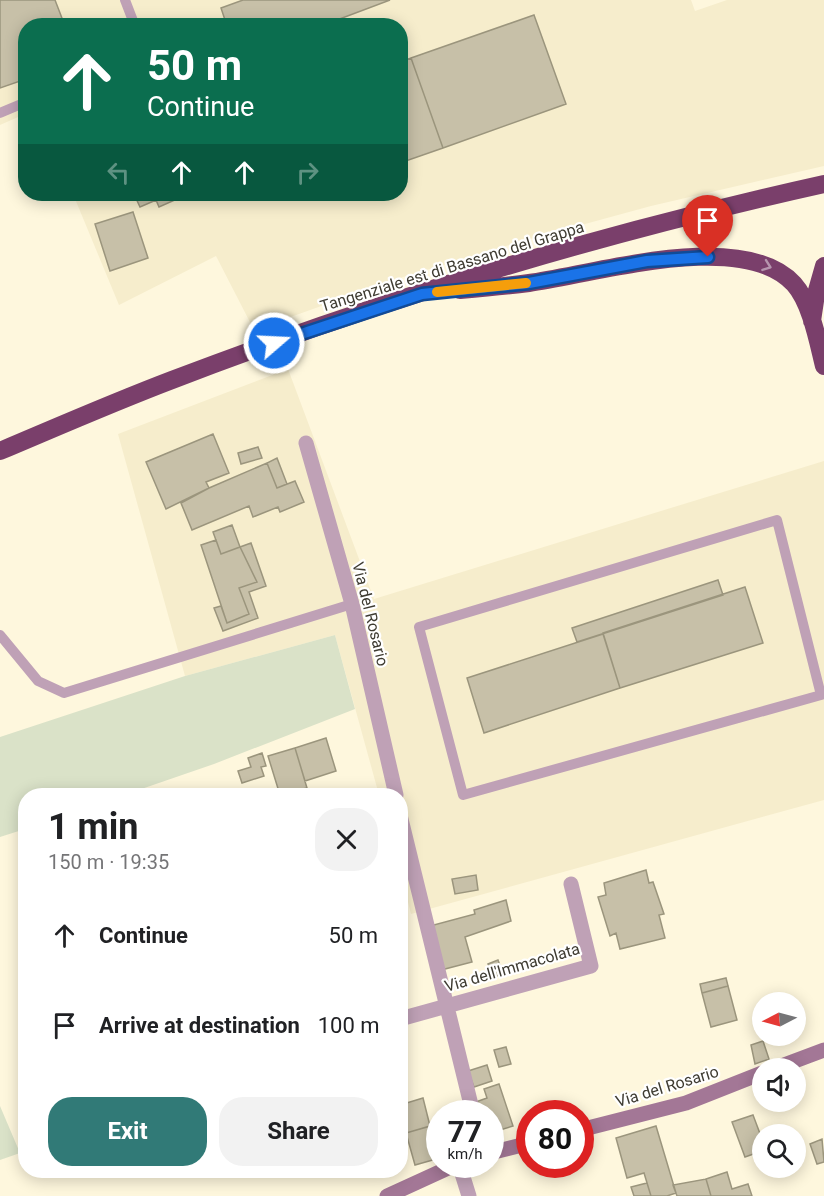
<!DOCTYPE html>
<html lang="en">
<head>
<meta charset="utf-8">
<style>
	body { margin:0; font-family:Roboto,sans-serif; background:#f2f2f2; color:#202124; height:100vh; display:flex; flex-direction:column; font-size:22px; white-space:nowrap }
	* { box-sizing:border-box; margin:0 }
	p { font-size:20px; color:#757577 }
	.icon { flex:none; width:33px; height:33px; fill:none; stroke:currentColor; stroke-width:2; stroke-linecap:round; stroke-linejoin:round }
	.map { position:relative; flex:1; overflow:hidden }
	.drawer { position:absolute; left:18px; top:788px; width:390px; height:390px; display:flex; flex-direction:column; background:#fff; border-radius:24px; box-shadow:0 3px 15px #0003 }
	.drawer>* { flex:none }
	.top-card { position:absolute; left:18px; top:18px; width:390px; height:183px; border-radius:24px; box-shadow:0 3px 15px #0003; background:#0b6e4f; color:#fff; overflow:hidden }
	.needle { width:39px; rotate:264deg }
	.buttons { position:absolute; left:752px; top:992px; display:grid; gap:12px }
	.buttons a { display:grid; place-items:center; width:54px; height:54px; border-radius:50%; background:#fff; box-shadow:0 3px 15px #0003; font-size:30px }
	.speed { position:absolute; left:426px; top:1100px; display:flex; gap:12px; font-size:30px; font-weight:700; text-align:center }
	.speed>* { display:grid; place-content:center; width:78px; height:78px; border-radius:50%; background:#fff; box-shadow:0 3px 15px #0003; line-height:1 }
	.speed small { font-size:15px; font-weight:400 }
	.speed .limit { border:9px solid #d22; background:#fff; color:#111 }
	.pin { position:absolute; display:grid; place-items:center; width:51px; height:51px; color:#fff; margin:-62px -26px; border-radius:50% 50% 50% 0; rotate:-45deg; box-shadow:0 0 6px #0007 }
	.pin .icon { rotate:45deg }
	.me { position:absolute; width:66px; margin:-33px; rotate:71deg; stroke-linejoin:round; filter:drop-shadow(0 0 4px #0008) }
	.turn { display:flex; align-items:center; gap:21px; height:126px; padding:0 30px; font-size:27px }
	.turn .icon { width:78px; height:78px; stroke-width:2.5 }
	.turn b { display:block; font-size:42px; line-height:51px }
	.lanes { display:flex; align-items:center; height:57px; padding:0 30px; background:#0003; justify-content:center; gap:30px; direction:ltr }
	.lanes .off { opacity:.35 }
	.round { display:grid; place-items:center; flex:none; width:63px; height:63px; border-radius:24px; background:#f2f2f2 }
	.headline { display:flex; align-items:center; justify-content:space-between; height:102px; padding:0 30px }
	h1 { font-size:36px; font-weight:700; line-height:45px }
	.primary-button { display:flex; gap:12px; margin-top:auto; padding:12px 30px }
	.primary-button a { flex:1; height:69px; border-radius:24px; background:#317a77; color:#fff; font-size:24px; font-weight:700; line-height:69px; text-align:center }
	.primary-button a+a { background:#f2f2f2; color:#202124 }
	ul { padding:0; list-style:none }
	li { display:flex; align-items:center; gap:18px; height:90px; padding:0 30px }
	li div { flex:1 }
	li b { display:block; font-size:22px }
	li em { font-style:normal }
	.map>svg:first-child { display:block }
	.built { fill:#f6edcc }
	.green { fill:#dae2c8 }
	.building { fill:#c7c0a8; stroke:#9b957d; stroke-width:1.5 }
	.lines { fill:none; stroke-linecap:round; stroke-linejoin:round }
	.lane { stroke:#bfa1b6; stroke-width:10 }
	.street { stroke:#bfa1b6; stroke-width:15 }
	.secondary { stroke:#a37796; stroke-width:15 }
	.highway { stroke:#7a3f6b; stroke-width:18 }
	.oneway { stroke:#b695ae }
	.route-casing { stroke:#114b97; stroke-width:15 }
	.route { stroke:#1a73e8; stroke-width:10 }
	.slow { stroke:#f59e0b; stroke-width:10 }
	.labels { text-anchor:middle; stroke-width:4.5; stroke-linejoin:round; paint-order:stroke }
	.street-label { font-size:16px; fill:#3e3b31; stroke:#fff }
</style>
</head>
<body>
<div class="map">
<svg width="824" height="1196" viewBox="0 0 824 1196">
	<rect width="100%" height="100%" fill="#fef7dd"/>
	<!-- built -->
	<path class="built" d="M 0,0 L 691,0 L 695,11 L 727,0 L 824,0 L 824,166 L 651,206 L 519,242 L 400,278 L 254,330 L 216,256 L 119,305 L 73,194 L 400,194 L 400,26 L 26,26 L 25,114 L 0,125 Z
		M 288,369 L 374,599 L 824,461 L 824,800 L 411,914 L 401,874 L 400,795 L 379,795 L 335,635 L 185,676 L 118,434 Z"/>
	<!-- green -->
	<path class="green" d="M 335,635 L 355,709 L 214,764 L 124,795 L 26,795 L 25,829 L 0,837 L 0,737 L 185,676 Z
		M 0,1106 L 20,1153 L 0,1160 Z"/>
	<!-- building -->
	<path class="building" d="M 0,0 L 55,0 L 65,26 L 26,26 L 26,79 L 0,88 Z
		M 243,0 L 390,0 L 321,26 L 227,26 L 221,8 Z
		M 534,15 L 566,104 L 443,148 L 411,58 Z
		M 411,58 L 443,148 L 400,163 L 400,62 Z
		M 134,194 L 183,194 L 184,196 L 159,207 L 156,200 L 140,207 Z
		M 133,212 L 148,258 L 110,271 L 95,224 Z
		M 213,434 L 229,473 L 206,482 L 209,488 L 166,509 L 146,462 Z
		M 258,447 L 262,458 L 241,464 L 238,453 Z
		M 277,458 L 287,484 L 277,488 L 267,463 Z
		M 267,463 L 277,488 L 295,481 L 304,502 L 280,512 L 278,507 L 253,517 L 249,506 L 192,530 L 181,503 L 209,488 Z
		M 232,525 L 240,547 L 221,554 L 213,532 Z
		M 216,540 L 221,554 L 240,547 L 257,582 L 239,588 L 249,614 L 227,623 L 201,545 Z
		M 251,543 L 266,586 L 249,592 L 258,618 L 223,631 L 214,608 L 221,606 L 227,623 L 249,614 L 239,588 L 257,582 L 240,547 Z
		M 718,580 L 723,595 L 577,642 L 572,628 Z
		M 745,587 L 763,643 L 620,688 L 603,633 Z
		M 603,634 L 620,688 L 484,733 L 467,678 Z
		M 326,738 L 336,771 L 305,781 L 295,748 Z
		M 295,748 L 307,788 L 280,795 L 268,756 Z
		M 262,753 L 266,766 L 261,767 L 264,776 L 242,783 L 238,771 L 251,767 L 248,758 Z
		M 646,870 L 649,883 L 653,882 L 664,914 L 659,915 L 665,938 L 620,949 L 616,933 L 610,936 L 598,897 L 606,895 L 604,883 Z
		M 476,875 L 478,890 L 455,894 L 452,879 Z
		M 506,900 L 511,921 L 465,937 L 472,962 L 441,970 L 430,926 L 475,914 L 474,910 Z
		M 498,960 L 503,974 L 493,977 L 488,964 Z
		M 726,978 L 728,986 L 702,993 L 700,984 Z
		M 728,986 L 737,1020 L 711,1027 L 702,993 Z
		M 763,1041 L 769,1059 L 755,1064 L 751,1045 Z
		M 506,1047 L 511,1064 L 499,1067 L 494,1050 Z
		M 487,1065 L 492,1081 L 474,1087 L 468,1071 Z
		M 499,1084 L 513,1126 L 490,1133 L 490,1113 L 476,1113 L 473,1103 L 487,1098 L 484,1089 Z
		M 423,1098 L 430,1126 L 406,1133 L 407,1140 L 402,1142 L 400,1105 Z
		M 753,1115 L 762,1139 L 762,1151 L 745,1157 L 732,1122 Z
		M 434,1125 L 440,1145 L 440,1158 L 415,1165 L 406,1133 Z
		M 656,1126 L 676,1193 L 667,1196 L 651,1196 L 644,1173 L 627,1178 L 616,1138 Z
		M 822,1139 L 824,1162 L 817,1164 L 810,1144 Z
		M 727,1172 L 732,1189 L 748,1184 L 752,1196 L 711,1196 L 706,1179 Z
		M 706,1179 L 711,1196 L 677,1196 L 673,1185 Z
		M 647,1183 L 651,1196 L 634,1196 L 631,1187 Z"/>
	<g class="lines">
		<!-- lane -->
		<path class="lane" d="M 125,0 L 135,26
			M 0,113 L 26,102
			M 0,635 L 38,681 L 64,693 L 352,604
			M 821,695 L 777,520 L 419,627 L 463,795 L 821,695 L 824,694"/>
		<!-- street -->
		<path class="street" d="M 306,443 L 352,604 L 396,795
			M 400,815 L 473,1113
			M 400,1019 L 591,966 L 571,884
			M 459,1164 L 469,1196"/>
		<!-- secondary -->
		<path class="secondary" d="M 776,1068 L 824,1050
			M 580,1130 L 686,1103 L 762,1073
			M 490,1153 L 530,1143
			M 387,1196 L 457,1164"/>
		<!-- highway -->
		<path class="highway" d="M 460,290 C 483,288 506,286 529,283 C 595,274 743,228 794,284 C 811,303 818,342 824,366
			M 812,321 L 816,294 L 824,266
			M 0,451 C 57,427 114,402 172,380 C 383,299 603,233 824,184"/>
	</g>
	<!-- one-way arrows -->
	<defs><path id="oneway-chevron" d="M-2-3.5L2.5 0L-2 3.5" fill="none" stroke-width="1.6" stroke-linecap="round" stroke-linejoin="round" transform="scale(1.5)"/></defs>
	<use class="oneway" href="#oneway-chevron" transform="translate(767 266) rotate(20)"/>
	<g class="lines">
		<!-- route casing -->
		<g class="route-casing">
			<path id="route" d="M 274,343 L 422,294 L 529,283 L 647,261 L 708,257"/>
		</g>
		<!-- route -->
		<use href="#route" class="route"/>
		<!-- slow -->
		<path class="slow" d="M 437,292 L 526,283"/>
	</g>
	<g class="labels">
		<!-- street labels -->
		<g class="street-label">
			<text transform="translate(452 266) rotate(-17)" y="6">Tangenziale est di Bassano del Grappa</text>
			<text transform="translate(371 614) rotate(76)" y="6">Via del Rosario</text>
			<text transform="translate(512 967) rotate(-16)" y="6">Via dell'Immacolata</text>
			<text transform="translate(667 1086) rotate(-17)" y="6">Via del Rosario</text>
		</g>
	</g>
</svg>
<div class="buttons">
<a><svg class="needle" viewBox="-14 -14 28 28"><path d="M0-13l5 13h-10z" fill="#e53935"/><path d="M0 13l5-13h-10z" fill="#757577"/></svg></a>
<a><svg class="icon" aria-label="sound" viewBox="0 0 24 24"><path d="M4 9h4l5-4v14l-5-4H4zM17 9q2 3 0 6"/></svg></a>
<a><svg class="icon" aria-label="search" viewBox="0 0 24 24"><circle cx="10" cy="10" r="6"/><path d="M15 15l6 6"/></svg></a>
</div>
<div class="speed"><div>77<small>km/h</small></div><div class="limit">80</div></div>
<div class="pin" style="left:708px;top:257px;background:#d93025"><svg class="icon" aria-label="arrive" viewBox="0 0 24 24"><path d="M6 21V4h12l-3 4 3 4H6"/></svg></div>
<svg class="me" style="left:274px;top:343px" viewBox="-20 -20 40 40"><circle r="17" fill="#1a73e8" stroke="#fff" stroke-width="3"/><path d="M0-11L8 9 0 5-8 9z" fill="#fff"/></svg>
<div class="top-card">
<div class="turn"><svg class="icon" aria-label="ahead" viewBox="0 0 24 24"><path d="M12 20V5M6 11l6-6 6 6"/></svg><div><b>50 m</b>Continue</div></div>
<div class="lanes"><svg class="icon off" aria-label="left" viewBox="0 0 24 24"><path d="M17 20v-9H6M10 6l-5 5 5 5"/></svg><svg class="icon" aria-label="ahead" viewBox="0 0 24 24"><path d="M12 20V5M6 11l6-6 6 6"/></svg><svg class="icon" aria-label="ahead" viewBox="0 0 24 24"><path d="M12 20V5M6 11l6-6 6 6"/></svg><svg class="icon off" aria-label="right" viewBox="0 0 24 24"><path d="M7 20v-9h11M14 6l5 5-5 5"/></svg></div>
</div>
<section class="drawer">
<div class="headline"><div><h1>1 min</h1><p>150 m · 19:35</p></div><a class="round"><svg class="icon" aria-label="close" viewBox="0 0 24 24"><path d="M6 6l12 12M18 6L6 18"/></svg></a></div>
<ul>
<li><svg class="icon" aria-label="ahead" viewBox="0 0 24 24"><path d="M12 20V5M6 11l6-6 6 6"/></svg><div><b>Continue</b></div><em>50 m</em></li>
<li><svg class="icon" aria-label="arrive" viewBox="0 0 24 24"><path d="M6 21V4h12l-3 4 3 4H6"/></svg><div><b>Arrive at destination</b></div><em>100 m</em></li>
</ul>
<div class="primary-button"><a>Exit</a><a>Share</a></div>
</section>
</div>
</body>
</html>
